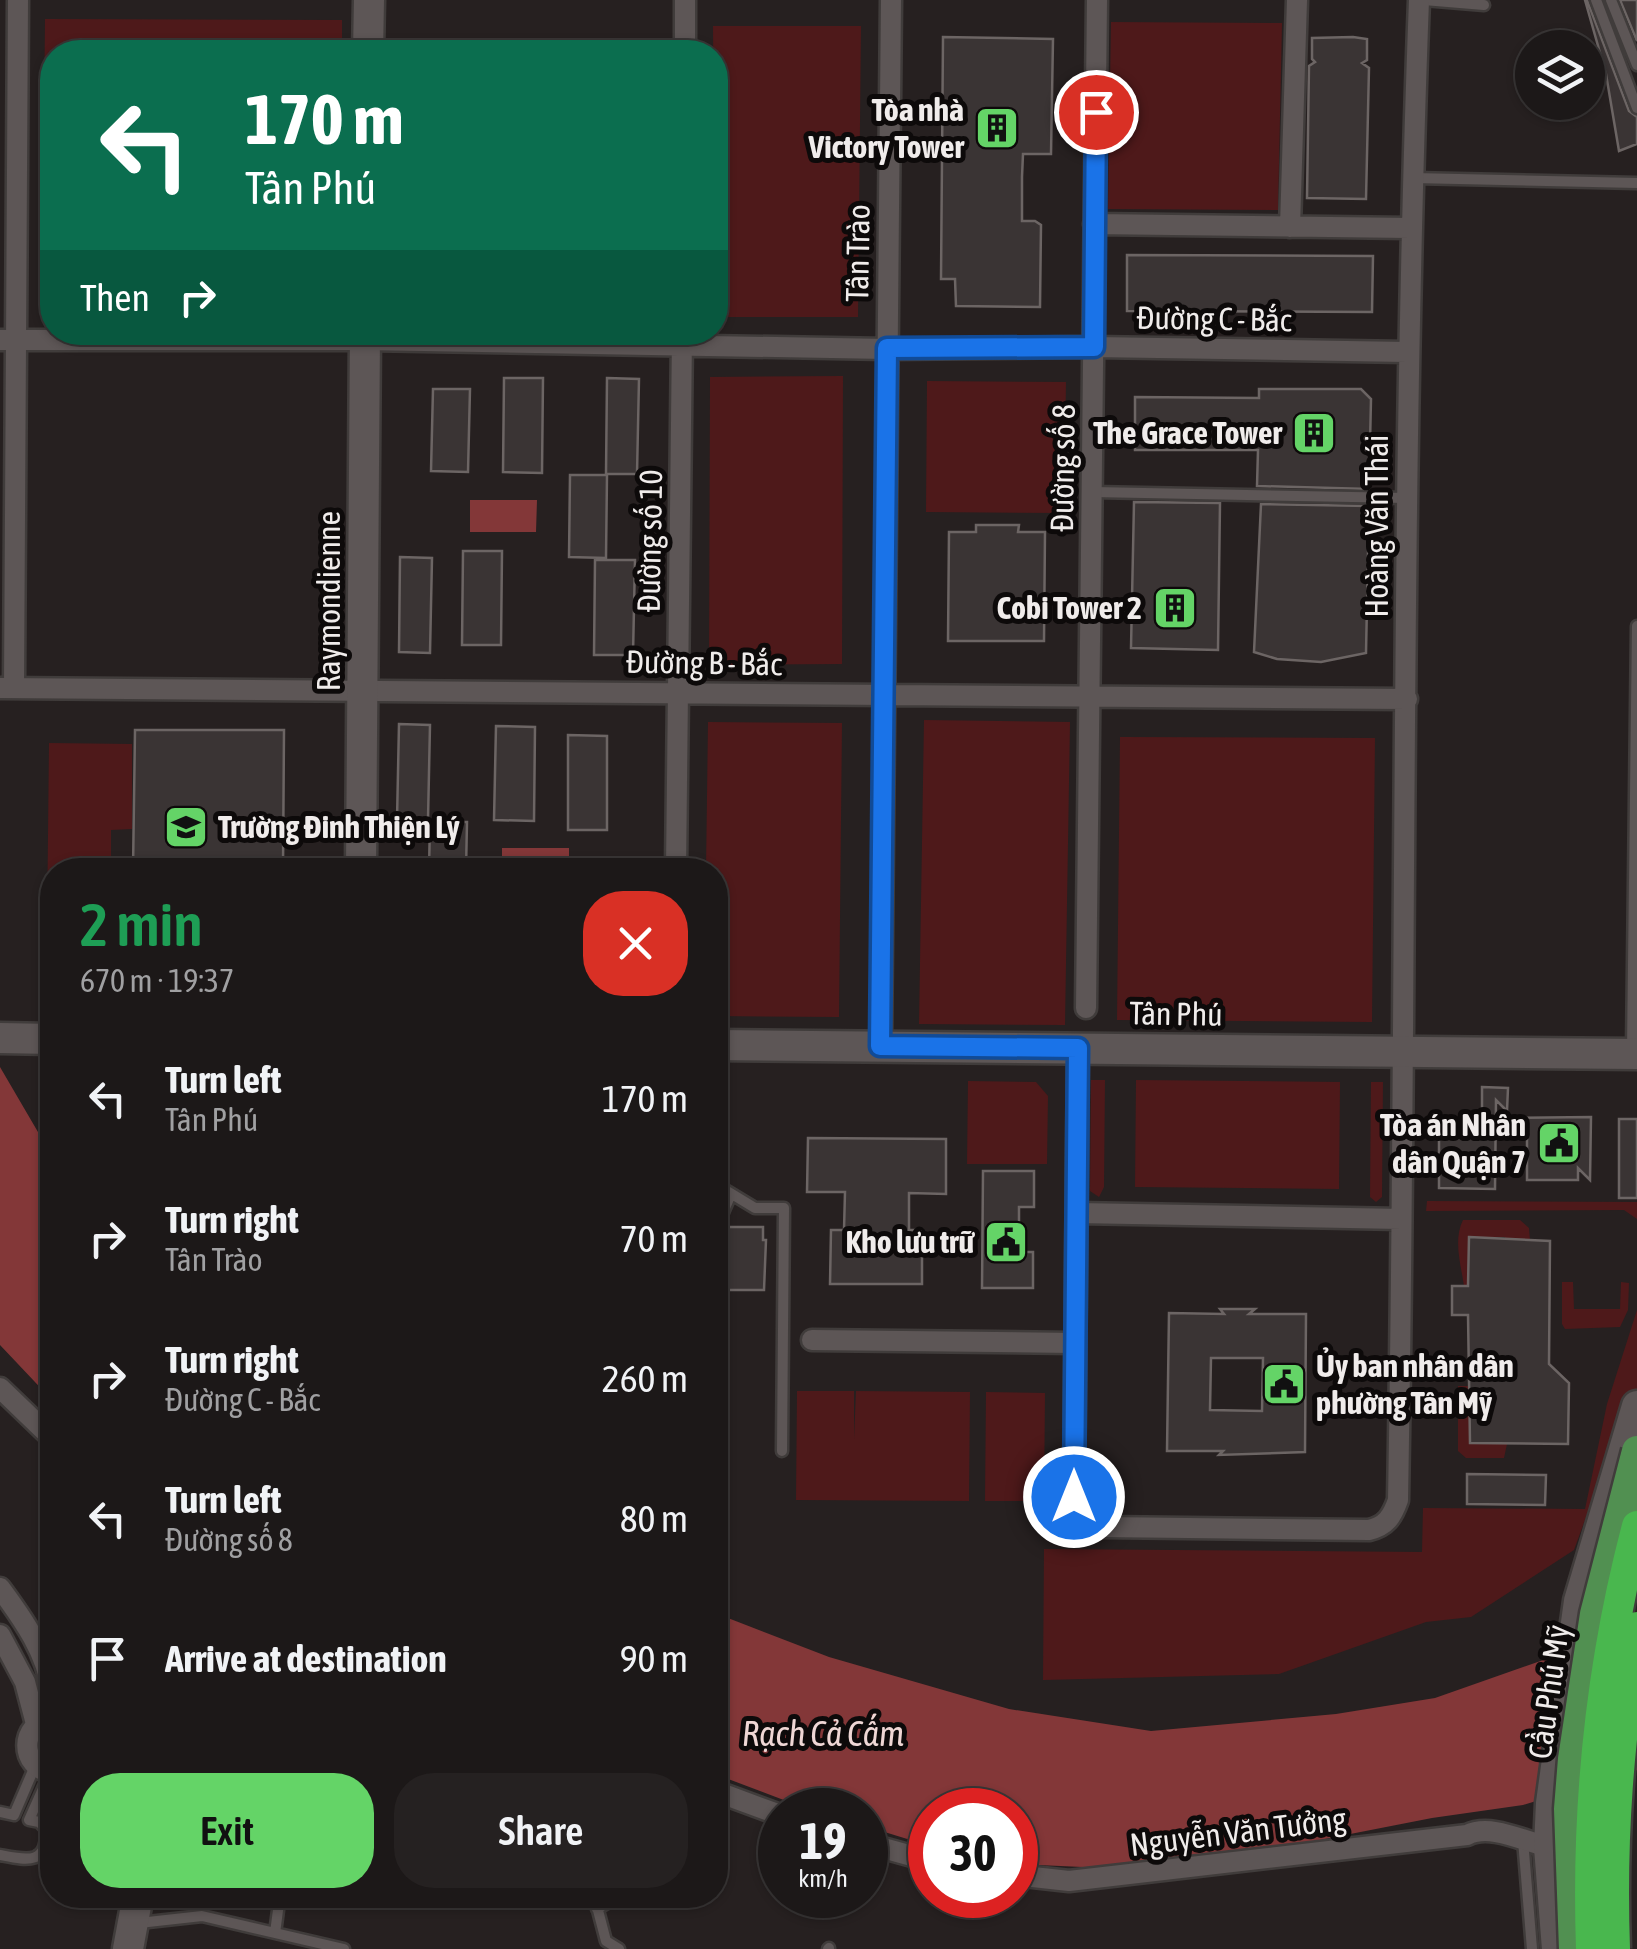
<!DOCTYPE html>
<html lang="en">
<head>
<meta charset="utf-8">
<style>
	body { margin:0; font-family:"Asap Condensed",sans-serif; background:#252121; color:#f1f3f6; height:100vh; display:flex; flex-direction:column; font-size:38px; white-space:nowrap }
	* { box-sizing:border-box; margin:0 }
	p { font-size:32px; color:#a0a0a2 }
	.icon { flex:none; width:55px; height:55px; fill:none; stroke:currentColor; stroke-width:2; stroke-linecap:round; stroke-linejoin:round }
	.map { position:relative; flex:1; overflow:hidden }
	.side { position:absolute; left:40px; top:858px; width:688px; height:1050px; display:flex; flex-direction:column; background:#1c1818; border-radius:40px; box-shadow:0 2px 8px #0004,0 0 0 2px #3a3737 }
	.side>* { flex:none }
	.guide { position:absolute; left:40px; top:40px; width:688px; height:305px; border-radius:40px; box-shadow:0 2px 8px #0004,0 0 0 2px #3a3737; background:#0b6e4f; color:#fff; overflow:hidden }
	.tools { position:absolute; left:1515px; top:30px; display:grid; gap:20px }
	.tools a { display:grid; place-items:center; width:90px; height:90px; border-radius:50%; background:#1c1818; box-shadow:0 2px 8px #0004,0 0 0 2px #3a3737; font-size:50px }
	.speed { position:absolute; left:758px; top:1788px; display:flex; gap:20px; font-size:50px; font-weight:700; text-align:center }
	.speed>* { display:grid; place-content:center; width:130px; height:130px; border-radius:50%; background:#1c1818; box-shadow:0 2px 8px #0004,0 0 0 2px #3a3737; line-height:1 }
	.speed small { font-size:25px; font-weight:400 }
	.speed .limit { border:15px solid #d22; background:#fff; color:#111 }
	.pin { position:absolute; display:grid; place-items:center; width:85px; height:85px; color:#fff; margin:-42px; border:5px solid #fff; border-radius:50%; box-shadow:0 2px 10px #0007 }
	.me { position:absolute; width:110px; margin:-55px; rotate:0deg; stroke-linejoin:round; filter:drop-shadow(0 0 8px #0008) }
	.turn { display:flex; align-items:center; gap:35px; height:210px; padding:0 40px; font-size:45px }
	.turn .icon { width:130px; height:130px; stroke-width:2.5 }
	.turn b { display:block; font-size:70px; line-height:85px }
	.then { display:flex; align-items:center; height:95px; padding:0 40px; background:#0003; gap:20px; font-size:38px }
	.round { display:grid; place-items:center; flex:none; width:105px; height:105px; border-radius:40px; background:#252121 }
	.headline { display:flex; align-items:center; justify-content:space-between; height:170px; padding:0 40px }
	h1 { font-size:60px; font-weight:600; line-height:75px; color:#1e9e55 }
	.primary-button { display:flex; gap:20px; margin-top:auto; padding:20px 40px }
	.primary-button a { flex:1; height:115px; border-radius:40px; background:#64d467; color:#111; font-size:40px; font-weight:600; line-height:115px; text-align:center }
	.primary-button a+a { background:#252121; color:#f1f3f6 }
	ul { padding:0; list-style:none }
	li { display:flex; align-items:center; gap:30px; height:140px; padding:0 40px }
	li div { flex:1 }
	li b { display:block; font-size:38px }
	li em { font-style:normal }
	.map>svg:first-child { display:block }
	.green { fill:#4e191a }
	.water { fill:#833738 }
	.building { fill:#3a3434; stroke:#6c6564; stroke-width:2.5; fill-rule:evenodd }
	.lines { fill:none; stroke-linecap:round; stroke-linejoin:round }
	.lane-casing { stroke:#403c3b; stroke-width:15 }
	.street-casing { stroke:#403c3b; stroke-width:25 }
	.secondary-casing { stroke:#403c3b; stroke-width:35 }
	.lane { stroke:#5d5656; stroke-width:10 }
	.street { stroke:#5d5656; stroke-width:20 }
	.secondary { stroke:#5d5656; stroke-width:30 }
	.primary-bridge-casing { stroke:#403c3b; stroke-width:35; stroke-linecap:butt }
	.highway-bridge-casing { stroke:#403c3b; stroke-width:35; stroke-linecap:butt }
	.primary-bridge { stroke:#519051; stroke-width:30 }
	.highway-bridge { stroke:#49b74e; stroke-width:30 }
	.route-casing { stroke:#114b97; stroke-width:25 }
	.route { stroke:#1a73e8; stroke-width:18 }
	.labels { text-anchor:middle; stroke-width:10; stroke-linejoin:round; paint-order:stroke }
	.poi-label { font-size:32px; font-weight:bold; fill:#f0eceb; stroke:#0d0a0a; text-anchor:end }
	.street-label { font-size:32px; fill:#f0eceb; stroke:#0d0a0a }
	.water-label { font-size:35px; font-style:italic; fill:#efd7d5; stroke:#0d0a0a }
</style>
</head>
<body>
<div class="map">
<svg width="1637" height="1949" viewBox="0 0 1637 1949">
	<rect width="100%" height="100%" fill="#262020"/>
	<!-- green -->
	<path class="green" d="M 45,19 L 342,20 L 342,52 L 52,52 L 52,310 L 42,310 Z
		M 1111,22 L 1282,23 L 1278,210 L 1108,209 Z
		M 713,26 L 861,26 L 858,317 L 715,317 Z
		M 843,376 L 842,664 L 709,665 L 710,377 Z
		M 927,381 L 1066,382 L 1064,513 L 926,512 Z
		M 924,720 L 1070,722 L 1065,1025 L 919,1024 Z
		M 708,722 L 842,723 L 839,1017 L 715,1016 L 715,870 L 706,870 Z
		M 1120,737 L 1375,738 L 1372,1022 L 1117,1020 Z
		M 49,743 L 132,744 L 132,829 L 111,830 L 111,870 L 52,870 L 52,927 L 47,927 Z
		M 1091,1080 L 1105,1080 L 1104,1187 L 1099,1197 L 1090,1191 Z
		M 1136,1080 L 1340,1082 L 1339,1189 L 1135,1187 Z
		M 968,1081 L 1036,1082 L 1048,1096 L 1047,1164 L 967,1164 Z
		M 1371,1082 L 1383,1082 L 1382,1197 L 1376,1202 L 1370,1197 Z
		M 1427,1201 L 1637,1202 L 1637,1219 L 1624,1210 L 1426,1211 Z
		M 1463,1220 L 1520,1220 L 1529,1228 L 1530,1241 L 1505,1241 L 1505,1237 L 1469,1237 L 1468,1286 L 1464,1286 C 1461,1265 1453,1240 1463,1220 Z
		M 1562,1282 L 1573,1282 L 1574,1309 L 1620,1309 L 1621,1282 L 1629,1283 L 1628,1310 L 1620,1327 L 1565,1329 L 1562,1324 Z
		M 1637,1310 L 1637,1391 L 1595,1509 L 1589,1509 L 1574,1550 L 1471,1617 L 1426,1622 L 1279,1674 L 1043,1680 L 1044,1549 L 1422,1552 L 1423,1508 L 1585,1509 L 1607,1404 Z
		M 1458,1386 L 1471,1386 L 1471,1443 L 1507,1444 L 1504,1458 L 1466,1458 L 1458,1451 Z
		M 797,1391 L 854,1391 L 854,1439 L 856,1391 L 970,1392 L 969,1501 L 796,1500 Z
		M 986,1392 L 1045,1393 L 1044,1501 L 985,1501 Z"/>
	<!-- water -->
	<path class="water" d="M 470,500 L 537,500 L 536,532 L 470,532 Z
		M 502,848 L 569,848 L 569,870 L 502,870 Z
		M 0,1067 L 52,1156 L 52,1400 L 0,1345 Z
		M 715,1613 L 829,1657 L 1009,1709 L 1151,1731 L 1336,1714 L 1435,1698 L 1552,1657 L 1637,1620 L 1637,1770 L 1523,1805 L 1432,1818 L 1289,1846 L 1127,1869 L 1015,1864 L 1015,1810 L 930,1810 L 930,1846 L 865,1826 L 865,1810 L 810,1810 L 715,1774 Z"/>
	<!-- building -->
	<path class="building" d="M 1585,0 L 1587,0 L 1629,111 L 1637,117 L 1637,144 L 1619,151 L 1606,74 Z
		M 1620,0 L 1637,0 L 1637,41 Z
		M 943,37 L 1053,39 L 1051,154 L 1023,154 L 1022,177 L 1022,221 L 1035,221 L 1041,225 L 1040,307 L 956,306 L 955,279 L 941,279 Z
		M 1353,37 L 1367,39 L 1367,60 L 1362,63 L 1369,68 L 1366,199 L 1307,198 L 1309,66 L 1315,62 L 1312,59 L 1312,38 Z
		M 1127,255 L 1373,256 L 1372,312 L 1127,311 Z
		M 504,378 L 543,378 L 542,473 L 503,472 Z
		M 607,378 L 639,379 L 637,474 L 606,474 Z
		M 433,389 L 470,389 L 468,472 L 431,471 Z
		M 1259,389 L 1361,389 L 1371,399 L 1369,489 L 1257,486 L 1258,450 L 1135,450 L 1135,397 L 1259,398 Z
		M 570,475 L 607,475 L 606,558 L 569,557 Z
		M 1134,502 L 1220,503 L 1218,650 L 1131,648 Z
		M 1261,504 L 1369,506 L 1366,653 L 1321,662 L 1277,659 L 1254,652 Z
		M 976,525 L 1019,525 L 1018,532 L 1045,532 L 1044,641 L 948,641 L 949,532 L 976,532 Z
		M 463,551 L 502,551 L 501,645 L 462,645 Z
		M 400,557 L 432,558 L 430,653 L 399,652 Z
		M 595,560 L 635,560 L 633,655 L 594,655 Z
		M 399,724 L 430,725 L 428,820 L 397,820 Z
		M 496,726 L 535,727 L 534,821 L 494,820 Z
		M 135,730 L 284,730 L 283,870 L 133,870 Z
		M 568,735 L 607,736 L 607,830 L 568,830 Z
		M 430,822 L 467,822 L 466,870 L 429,870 Z
		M 1482,1087 L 1508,1088 L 1507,1111 L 1496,1100 L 1495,1189 L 1439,1188 L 1439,1137 L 1454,1137 L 1482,1111 Z
		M 1591,1117 L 1590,1180 L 1578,1168 L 1578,1180 L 1527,1180 L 1527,1131 L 1514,1118 Z
		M 1619,1119 L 1637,1119 L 1637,1198 L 1619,1198 Z
		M 808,1138 L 946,1139 L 946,1194 L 909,1193 L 909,1230 L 922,1230 L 922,1284 L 830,1284 L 831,1230 L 844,1230 L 845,1192 L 807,1192 Z
		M 983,1171 L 1034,1171 L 1034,1207 L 1019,1207 L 1019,1252 L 1033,1252 L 1033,1288 L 982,1288 Z
		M 726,1227 L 763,1227 L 763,1240 L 766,1240 L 764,1290 L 715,1290 L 715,1259 L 720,1259 L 720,1238 Z
		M 1469,1237 L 1550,1241 L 1549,1364 L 1569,1383 L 1568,1444 L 1470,1443 L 1468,1315 L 1452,1315 L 1452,1286 L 1468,1286 Z
		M 1220,1309 L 1255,1309 L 1249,1314 L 1306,1314 L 1305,1452 L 1219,1455 L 1223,1451 L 1167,1451 L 1169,1313 L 1224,1314 ZM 1211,1358 L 1263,1358 L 1262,1411 L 1210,1410 Z
		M 1467,1474 L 1546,1475 L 1545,1505 L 1467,1504 Z"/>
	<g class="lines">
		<!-- lane casing -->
		<g class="lane-casing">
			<path id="lane" d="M 1424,0 L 1484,5
				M 1596,0 L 1637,108
				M 1611,0 L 1637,65
				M 1413,178 L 1637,183
				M 1093,492 L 1407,498
				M 1632,1050 L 1637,626
				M 715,1168 L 717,1185 L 755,1208 L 784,1208 L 782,1451
				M 715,1231 L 731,1194
				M 0,1812 L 14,1815 L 35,1766
				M 1523,1840 L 1532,1949
				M 0,1855 C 26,1860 48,1866 46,1829 L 39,1822 L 29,1820 L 50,1773
				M 594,1895 L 606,1941 L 619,1949
				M 597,1909 L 607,1903 L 609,1895
				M 139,1923 L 202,1916 L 344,1949
				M 275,1933 L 280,1895
				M 828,1949 L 829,1948"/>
		</g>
		<!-- street casing -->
		<g class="street-casing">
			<path id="street" d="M 685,52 L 685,0
				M 1094,224 L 1410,228
				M 1290,227 L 1297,0
				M 0,340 L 365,340 L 887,349 L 1094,347 L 1407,352
				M 14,687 L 18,0
				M 0,688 L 1407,699
				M 676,870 L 682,334
				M 1086,1008 L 1097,0
				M 881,1046 L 891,0
				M 1078,1048 L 1074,1497 C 1080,1513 1086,1521 1103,1527 L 1369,1530 C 1386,1526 1392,1517 1398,1500 C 1407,1000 1400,500 1419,0
				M 1077,1213 L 1401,1219
				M 812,1340 L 1074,1343
				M 0,1388 L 52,1438
				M 0,1588 C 23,1619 47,1653 52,1692
				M 0,1635 L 25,1682 L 36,1724
				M 52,1718 C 19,1724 19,1767 52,1773
				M 715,1791 L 780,1815
				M 865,1843 L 930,1861
				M 1015,1875 L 1069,1881 L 1467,1835 C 1491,1823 1525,1842 1549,1847"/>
		</g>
		<!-- secondary casing -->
		<g class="secondary-casing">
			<path id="secondary" d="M 368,52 L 369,0
				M 361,870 L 365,332
				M 0,1038 L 52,1039
				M 715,1045 L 1637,1054
				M 128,1949 L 138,1895
				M 1557,1949 L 1549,1847 L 1551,1803 L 1579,1601 L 1637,1406"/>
		</g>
		<!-- lane -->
		<use href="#lane" class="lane"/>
		<!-- street -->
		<use href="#street" class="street"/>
		<!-- secondary -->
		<use href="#secondary" class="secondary"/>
		<!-- primary-bridge casing -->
		<g class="primary-bridge-casing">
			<path id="primary-bridge" d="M 1574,1949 L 1569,1809 L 1573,1759 L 1595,1614 L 1637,1451"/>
		</g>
		<!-- highway-bridge casing -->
		<g class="highway-bridge-casing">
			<path id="highway-bridge" d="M 1591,1949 C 1586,1804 1600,1666 1637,1526
				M 1615,1949 C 1611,1835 1619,1739 1637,1627"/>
		</g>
		<!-- primary-bridge -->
		<use href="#primary-bridge" class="primary-bridge"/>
		<!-- highway-bridge -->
		<use href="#highway-bridge" class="highway-bridge"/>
	</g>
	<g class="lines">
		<!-- route casing -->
		<g class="route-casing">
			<path id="route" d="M 1074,1497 L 1078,1048 L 880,1046 L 887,348 L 1094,347 L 1096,112"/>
		</g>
		<!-- route -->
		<use href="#route" class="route"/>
	</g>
	<!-- icons -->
	<defs>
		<g id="building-square" transform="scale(2.25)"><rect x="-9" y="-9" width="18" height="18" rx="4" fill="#64d467" stroke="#0d0a0a"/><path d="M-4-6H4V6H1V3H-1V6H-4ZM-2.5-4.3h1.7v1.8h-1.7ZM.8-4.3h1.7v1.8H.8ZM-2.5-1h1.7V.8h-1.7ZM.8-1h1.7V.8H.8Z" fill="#111"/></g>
		<g id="school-square" transform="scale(2.25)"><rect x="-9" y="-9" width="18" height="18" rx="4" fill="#64d467" stroke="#0d0a0a"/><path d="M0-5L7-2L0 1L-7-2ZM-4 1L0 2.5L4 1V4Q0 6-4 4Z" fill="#111"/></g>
		<g id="civic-square" transform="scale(2.25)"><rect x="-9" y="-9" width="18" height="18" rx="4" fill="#64d467" stroke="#0d0a0a"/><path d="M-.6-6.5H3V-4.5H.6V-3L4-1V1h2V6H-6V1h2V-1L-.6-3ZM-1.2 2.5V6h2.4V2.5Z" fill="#111"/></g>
	</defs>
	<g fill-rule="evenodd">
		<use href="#building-square" x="997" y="128"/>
		<use href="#building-square" x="1314" y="433"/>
		<use href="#building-square" x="1175" y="608"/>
		<use href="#school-square" x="186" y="827"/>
		<use href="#civic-square" x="1559" y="1143"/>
		<use href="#civic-square" x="1006" y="1242"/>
		<use href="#civic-square" x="1284" y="1384"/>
	</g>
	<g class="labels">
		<!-- poi labels -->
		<g class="poi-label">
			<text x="964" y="121">Tòa nhà<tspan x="964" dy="37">Victory Tower</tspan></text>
			<text x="1282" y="444">The Grace Tower</text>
			<text x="1142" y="619">Cobi Tower 2</text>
			<text x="218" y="838" text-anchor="start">Trường Đinh Thiện Lý</text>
			<text x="1526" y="1136">Tòa án Nhân<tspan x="1526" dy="37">dân Quận 7</tspan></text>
			<text x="974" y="1253">Kho lưu trữ</text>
			<text x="1316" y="1377" text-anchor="start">Ủy ban nhân dân<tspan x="1316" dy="37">phường Tân Mỹ</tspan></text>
		</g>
		<!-- street labels -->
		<g class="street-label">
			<text transform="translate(858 253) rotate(-89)" y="11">Tân Trào</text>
			<text transform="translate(1214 319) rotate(1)" y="11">Đường C - Bắc</text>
			<text transform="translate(1063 468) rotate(-89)" y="11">Đường số 8</text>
			<text transform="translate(1377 526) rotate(-90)" y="11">Hoàng Văn Thái</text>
			<text transform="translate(650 541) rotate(-89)" y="11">Đường số 10</text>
			<text transform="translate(329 601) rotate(-90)" y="11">Raymondienne</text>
			<text transform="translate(704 663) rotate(1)" y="11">Đường B - Bắc</text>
			<text transform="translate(1176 1014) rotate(1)" y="11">Tân Phú</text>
			<text transform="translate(1549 1692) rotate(-82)" y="11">Cầu Phú Mỹ</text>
			<text transform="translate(1238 1832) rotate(-7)" y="11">Nguyễn Văn Tưởng</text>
		</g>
		<!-- water labels -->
		<g class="water-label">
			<text x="823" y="1746">Rạch Cả Cấm</text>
		</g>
	</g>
</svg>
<div class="tools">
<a><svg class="icon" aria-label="layers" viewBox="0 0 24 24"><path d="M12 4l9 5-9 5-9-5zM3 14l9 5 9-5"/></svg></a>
</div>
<div class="speed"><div>19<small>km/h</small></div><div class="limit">30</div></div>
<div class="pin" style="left:1096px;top:112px;background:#d93025"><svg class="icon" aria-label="arrive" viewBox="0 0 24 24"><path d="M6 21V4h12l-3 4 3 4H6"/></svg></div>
<svg class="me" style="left:1074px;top:1497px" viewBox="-20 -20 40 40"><circle r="17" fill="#1a73e8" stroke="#fff" stroke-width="3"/><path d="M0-11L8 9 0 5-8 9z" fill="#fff"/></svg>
<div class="guide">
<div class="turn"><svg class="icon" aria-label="left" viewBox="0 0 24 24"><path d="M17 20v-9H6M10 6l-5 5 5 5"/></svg><div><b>170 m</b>Tân Phú</div></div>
<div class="then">Then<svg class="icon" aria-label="right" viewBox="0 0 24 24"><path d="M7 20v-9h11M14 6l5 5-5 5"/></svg></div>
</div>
<section class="side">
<div class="headline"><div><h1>2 min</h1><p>670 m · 19:37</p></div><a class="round" style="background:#d93025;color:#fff"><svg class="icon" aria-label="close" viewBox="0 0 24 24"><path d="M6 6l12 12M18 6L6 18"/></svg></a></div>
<ul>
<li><svg class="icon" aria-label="left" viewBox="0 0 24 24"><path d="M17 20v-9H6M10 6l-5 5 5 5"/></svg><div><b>Turn left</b><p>Tân Phú</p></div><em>170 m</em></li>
<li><svg class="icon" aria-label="right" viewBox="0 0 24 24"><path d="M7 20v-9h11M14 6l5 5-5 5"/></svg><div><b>Turn right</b><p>Tân Trào</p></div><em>70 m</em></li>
<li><svg class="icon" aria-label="right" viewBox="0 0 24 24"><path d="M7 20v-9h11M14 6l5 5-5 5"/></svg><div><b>Turn right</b><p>Đường C - Bắc</p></div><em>260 m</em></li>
<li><svg class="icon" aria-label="left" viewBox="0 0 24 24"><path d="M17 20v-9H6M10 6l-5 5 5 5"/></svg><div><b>Turn left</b><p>Đường số 8</p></div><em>80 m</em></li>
<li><svg class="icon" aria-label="arrive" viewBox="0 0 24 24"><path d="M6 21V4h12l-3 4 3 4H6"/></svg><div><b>Arrive at destination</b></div><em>90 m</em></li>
</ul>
<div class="primary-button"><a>Exit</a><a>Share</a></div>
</section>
</div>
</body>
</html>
